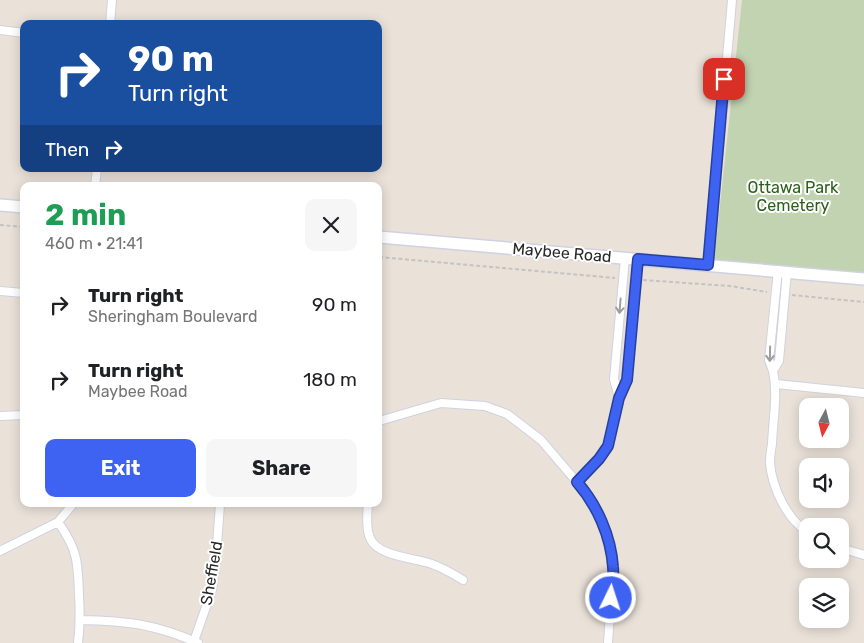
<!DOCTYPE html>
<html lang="en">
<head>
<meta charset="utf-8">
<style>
	body { margin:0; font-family:Rubik,sans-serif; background:#f6f6f6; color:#202124; height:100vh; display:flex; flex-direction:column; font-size:19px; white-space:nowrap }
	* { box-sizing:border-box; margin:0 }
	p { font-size:16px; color:#757577 }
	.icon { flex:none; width:28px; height:28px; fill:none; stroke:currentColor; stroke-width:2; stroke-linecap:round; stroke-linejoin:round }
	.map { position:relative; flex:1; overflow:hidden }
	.details { position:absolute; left:20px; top:182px; width:362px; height:325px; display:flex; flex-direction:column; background:#fff; border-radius:10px; box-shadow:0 2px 12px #0003 }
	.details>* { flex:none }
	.guide { position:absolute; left:20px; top:20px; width:362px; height:152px; border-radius:10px; box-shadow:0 2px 12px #0003; background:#1a4fa0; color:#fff; overflow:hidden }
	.needle { width:32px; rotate:187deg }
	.buttons { position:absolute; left:799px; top:398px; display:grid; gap:10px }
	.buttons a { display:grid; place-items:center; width:50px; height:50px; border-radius:10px; background:#fff; box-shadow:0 2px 12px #0003; font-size:25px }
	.pin { position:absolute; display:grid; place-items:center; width:42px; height:42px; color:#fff; margin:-21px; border-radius:10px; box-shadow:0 2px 8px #0006 }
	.me { position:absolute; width:55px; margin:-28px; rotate:4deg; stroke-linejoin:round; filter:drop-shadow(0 0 4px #0008) }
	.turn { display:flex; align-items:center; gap:18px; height:105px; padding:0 25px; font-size:22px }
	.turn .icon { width:65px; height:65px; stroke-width:2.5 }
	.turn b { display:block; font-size:35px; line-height:42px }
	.then { display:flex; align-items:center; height:48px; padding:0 25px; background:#0003; gap:10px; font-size:19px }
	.round { display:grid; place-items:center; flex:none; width:52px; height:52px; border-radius:10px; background:#f6f6f6 }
	.overview { display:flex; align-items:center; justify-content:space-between; height:85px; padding:0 25px }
	h1 { font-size:30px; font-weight:700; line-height:38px; color:#1e9e55 }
	.action { display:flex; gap:10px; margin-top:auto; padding:10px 25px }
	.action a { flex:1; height:58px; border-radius:10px; background:#3e62f2; color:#fff; font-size:20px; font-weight:700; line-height:58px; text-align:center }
	.action a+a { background:#f6f6f6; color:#202124 }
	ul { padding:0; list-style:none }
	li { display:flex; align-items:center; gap:15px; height:75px; padding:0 25px }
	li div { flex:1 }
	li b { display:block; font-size:19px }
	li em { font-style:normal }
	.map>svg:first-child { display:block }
	.cemetery { fill:#c2d3b1 }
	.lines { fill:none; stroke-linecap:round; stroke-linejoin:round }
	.street-casing { stroke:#cfd2e0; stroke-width:10 }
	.secondary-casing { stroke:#cfd2e0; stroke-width:14 }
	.path { stroke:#c3c3c3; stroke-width:2; stroke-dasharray:4 2.5; stroke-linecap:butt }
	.street { stroke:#fff; stroke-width:8 }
	.secondary { stroke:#fff; stroke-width:11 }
	.oneway { stroke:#9e9e9e }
	.route-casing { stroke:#28409d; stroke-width:12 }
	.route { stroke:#3e62f2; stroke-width:9 }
	.labels { text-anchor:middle; stroke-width:4; stroke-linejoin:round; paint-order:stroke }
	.park-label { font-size:16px; fill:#2b601c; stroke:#fff }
	.street-label { font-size:16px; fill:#282828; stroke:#fff }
</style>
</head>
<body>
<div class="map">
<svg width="864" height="643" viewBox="0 0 864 643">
	<rect width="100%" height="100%" fill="#eae2d9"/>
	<!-- cemetery -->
	<path class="cemetery" d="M 742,0 L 864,0 L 864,275 L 714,261 Z"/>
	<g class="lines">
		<!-- street casing -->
		<g class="street-casing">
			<path id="street" d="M 110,24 L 112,0
				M 0,30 L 24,33
				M 95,186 L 97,169
				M 625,258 L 614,379 L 619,398 L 627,380 L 638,259
				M 709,265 L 732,0
				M 778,270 L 769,360 L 773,371 L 779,361 L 787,271
				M 0,291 L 24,293
				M 773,371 C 778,395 773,420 772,444 C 771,450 770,457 770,463 C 772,487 787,520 808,532
				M 776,384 L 864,393
				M 0,416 L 24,415
				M 379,421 L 441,403 L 485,406 L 507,414 L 541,440 L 582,488 L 604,526 L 613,568 L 608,643
				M 577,482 L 599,459 L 608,446 L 619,398
				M 368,504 C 367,514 366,529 370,538 C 377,556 413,558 429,563 C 441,567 452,573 463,580
				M 58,522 C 78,550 78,563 79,596 C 80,612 80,627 78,643
				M 840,548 L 864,555
				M 0,551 L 58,522 L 73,504
				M 80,620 C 127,621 155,624 198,643
				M 194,641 L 212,590 L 216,559 L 220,504"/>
		</g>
		<!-- secondary casing -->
		<g class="secondary-casing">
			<path id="secondary" d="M 0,205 L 24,207
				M 379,237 L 864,279"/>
		</g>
		<!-- path -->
		<path class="path" d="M 0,225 L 24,227
			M 379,257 L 615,278
			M 643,280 L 730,286 L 767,292
			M 792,295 L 864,302"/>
		<!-- street -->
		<use href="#street" class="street"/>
		<!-- secondary -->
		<use href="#secondary" class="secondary"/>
	</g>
	<!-- one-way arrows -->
	<defs><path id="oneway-shaft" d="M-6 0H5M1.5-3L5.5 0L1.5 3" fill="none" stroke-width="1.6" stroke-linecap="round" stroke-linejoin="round" transform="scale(1.25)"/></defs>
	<g class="oneway">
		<use href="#oneway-shaft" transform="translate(620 306) rotate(95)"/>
		<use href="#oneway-shaft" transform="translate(770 354) rotate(91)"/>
	</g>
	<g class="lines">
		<!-- route casing -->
		<g class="route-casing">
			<path id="route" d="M 611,598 C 612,588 614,577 613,567 C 611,536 597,505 577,482 L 599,459 L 608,446 L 619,398 L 627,380 L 638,259 L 708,265 L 724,79"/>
		</g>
		<!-- route -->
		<use href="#route" class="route"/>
	</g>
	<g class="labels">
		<!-- park labels -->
		<g class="park-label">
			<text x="793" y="193">Ottawa Park<tspan x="793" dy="18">Cemetery</tspan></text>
		</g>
		<!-- street labels -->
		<g class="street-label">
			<text transform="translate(562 252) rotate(5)" y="6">Maybee Road</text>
			<text transform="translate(211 573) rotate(-80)" y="6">Sheffield</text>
		</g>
	</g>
</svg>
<div class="buttons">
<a><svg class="needle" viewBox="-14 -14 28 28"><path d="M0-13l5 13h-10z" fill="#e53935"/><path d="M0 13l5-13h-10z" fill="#757577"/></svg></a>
<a><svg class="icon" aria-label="sound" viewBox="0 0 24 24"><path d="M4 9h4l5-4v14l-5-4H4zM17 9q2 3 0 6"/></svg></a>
<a><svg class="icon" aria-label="search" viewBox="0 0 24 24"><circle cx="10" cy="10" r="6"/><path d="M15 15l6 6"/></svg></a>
<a><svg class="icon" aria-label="layers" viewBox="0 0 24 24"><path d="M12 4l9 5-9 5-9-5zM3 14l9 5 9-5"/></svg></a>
</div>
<div class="pin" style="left:724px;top:79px;background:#d93025"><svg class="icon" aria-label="arrive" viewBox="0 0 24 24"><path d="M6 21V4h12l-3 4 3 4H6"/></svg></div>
<svg class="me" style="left:611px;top:598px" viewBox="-20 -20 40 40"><circle r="17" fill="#3e62f2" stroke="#fff" stroke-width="3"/><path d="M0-11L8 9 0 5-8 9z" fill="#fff"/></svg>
<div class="guide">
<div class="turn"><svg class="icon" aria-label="right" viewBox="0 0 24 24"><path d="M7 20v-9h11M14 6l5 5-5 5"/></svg><div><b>90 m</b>Turn right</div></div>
<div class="then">Then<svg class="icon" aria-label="right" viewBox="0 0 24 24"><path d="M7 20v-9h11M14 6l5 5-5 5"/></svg></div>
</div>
<section class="details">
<div class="overview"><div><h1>2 min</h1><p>460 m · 21:41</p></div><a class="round"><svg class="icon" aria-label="close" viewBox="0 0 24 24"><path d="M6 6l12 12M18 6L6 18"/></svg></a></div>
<ul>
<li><svg class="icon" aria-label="right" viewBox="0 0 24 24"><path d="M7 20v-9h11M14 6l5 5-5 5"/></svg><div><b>Turn right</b><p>Sheringham Boulevard</p></div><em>90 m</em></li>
<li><svg class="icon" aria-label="right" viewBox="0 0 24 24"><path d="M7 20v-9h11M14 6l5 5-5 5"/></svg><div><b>Turn right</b><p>Maybee Road</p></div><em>180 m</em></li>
</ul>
<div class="action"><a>Exit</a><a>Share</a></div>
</section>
</div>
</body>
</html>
